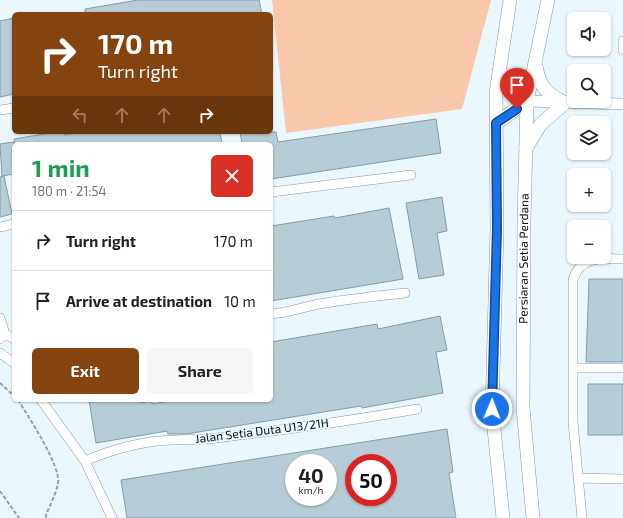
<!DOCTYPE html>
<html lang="en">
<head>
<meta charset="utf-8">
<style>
	body { margin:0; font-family:"Exo 2",sans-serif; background:#f6f6f6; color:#222; height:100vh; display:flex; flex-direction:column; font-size:15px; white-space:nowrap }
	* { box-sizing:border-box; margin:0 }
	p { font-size:13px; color:#767676 }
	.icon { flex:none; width:22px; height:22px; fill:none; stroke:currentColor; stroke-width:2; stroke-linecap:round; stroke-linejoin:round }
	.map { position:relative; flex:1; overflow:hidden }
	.side { position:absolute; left:12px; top:142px; width:261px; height:260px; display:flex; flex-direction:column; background:#fff; border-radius:6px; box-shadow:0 1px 3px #0004 }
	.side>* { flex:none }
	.top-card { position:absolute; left:12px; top:12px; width:261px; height:122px; border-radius:6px; box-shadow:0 1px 3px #0004; background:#85440f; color:#fff; overflow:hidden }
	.controls { position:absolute; left:567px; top:12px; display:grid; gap:8px }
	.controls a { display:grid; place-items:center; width:44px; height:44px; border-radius:6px; background:#fff; box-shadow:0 1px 3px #0004; font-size:20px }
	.speed { position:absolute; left:285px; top:454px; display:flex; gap:8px; font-size:20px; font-weight:700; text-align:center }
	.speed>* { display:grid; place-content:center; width:52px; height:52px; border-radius:50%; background:#fff; box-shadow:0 1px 3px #0004; line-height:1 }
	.speed small { font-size:10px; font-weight:400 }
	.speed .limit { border:6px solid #d22; background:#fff; color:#111 }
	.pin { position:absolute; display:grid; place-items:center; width:34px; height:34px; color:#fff; margin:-41px -17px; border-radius:50% 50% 50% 0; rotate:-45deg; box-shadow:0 0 4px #0007 }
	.pin .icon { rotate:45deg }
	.me { position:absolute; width:44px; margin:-22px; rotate:1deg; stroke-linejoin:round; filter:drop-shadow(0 0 3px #0008) }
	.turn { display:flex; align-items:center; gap:14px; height:84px; padding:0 20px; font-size:18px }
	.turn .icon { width:52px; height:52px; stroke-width:2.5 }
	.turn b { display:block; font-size:28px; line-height:34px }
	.lanes { display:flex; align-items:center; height:38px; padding:0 20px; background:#0003; justify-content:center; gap:20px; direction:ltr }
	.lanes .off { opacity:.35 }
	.round { display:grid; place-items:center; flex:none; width:42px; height:42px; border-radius:6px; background:#f6f6f6 }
	.headline { display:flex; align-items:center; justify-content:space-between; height:68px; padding:0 20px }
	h1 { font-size:24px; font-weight:700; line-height:30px; color:#1e9e55 }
	.cta { display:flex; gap:8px; margin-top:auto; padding:8px 20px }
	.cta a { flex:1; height:46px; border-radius:6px; background:#85440f; color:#fff; font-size:16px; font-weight:700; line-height:46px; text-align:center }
	.cta a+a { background:#f6f6f6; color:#222 }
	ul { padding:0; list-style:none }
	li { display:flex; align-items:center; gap:12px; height:60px; padding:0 20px; border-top:1px solid #e0e0e0 }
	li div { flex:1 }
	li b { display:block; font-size:15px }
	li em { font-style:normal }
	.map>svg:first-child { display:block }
	.green { fill:#f9c8aa }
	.building { fill:#b6ccd6; stroke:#879ca5; fill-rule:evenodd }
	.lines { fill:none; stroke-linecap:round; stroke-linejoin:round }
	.minor-casing { stroke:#8499a2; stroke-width:10 }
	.tertiary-casing { stroke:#8499a2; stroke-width:12 }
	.secondary-casing { stroke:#8499a2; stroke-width:14 }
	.path { stroke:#96a1a6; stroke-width:2; stroke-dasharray:4 2; stroke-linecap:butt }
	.minor { stroke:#fff; stroke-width:9 }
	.tertiary { stroke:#fff; stroke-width:11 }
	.secondary { stroke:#fff; stroke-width:13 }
	.route-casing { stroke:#114b97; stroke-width:10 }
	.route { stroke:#1a73e8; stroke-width:7 }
	.labels { text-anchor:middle; stroke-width:3.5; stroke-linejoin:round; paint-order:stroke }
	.street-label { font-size:12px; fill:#060d10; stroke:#eaf8fe }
</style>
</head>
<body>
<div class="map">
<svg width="623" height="518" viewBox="0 0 623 518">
	<rect width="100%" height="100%" fill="#eaf8fe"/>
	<!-- green -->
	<path class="green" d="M 272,0 L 491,0 L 462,109 L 286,133 Z"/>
	<!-- building -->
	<path class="building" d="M 138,0 L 259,0 L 262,14 L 85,14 L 85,9 Z
		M 14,18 L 14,94 L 0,97 L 0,21 Z
		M 436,119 L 441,153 L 271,179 L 271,144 L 242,144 L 240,132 L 276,132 L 278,142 Z
		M 56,132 L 63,132 L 64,135 L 82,132 L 220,132 L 222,144 L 14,144 L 14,142 L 14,174 L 2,176 L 0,144 L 14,142 L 14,139 Z
		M 4,176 L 12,214 L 0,217 L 0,177 Z
		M 442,197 L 447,231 L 437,233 L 444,275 L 419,279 L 406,203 Z
		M 389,208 L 403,279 L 271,301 L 271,226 L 334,216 L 335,218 Z
		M 589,279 L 623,279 L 623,362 L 586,362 Z
		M 440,316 L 447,350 L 436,352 L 443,393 L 362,408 L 361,406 L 186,434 L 168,434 L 167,431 L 96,443 L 89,400 L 140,400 L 140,403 L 152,401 L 152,404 L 175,400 L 271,400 L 271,342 L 377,324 L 378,329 Z
		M 588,384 L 623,384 L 623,435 L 588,435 Z
		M 447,429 L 453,472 L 449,473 L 456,518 L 127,518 L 121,480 ZM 294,463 L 328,463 L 328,497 L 294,497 ZM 354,463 L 388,463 L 388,497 L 354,497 Z"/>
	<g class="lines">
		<!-- minor casing -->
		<g class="minor-casing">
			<path id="minor" d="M 623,41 L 623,50
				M 0,110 L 14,108
				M 271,192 L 411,175
				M 0,227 L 14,224
				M 271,314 C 288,313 303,307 319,304 C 348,299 376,296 405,293
				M 0,318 L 5,334
				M 0,339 L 5,334 L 14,339
				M 0,353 L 14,363
				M 573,368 L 623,368
				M 41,400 L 85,461 L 112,518
				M 85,461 C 113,449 142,441 173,440 C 187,439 201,440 216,438 C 283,430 350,421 417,409
				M 578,478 L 623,479
				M 582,518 L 573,422 L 573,280 C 580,256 602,258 623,259"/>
		</g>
		<!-- tertiary casing -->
		<g class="tertiary-casing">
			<path id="tertiary" d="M 527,101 L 623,104"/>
		</g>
		<!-- secondary casing -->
		<g class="secondary-casing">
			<g id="secondary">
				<path d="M 499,71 L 527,101"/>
				<path d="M 497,123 L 527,101"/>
				<path d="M 526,148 L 540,125 L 565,103 C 546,93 540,88 536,66"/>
				<path d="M 503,518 L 492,409 L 497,228 L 496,93 L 510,0"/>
				<path id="s1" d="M 533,518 L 523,408 L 524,222 L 527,101 L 548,0"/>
			</g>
		</g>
		<!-- path -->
		<path class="path" d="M 0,383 L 14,396
			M 18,400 C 28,416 61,466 58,483 C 56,494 50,505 46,515 L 46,518
			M 0,491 L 19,518"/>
		<!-- minor -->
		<use href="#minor" class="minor"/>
		<!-- tertiary -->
		<use href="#tertiary" class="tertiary"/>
		<!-- secondary -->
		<use href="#secondary" class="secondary"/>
	</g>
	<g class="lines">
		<!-- route casing -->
		<g class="route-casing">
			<path id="route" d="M 492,409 L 497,228 L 496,123 L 517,109"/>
		</g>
		<!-- route -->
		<use href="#route" class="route"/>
	</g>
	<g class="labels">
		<!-- street labels -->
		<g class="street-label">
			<text dy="4" stroke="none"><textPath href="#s1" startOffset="260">Persiaran Setia Perdana</textPath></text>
			<text transform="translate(262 431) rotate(-7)" y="4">Jalan Setia Duta U13/21H</text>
		</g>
	</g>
</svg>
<div class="controls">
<a><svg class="icon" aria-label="sound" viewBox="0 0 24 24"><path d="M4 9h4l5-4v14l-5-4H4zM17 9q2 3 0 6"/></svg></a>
<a><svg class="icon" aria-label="search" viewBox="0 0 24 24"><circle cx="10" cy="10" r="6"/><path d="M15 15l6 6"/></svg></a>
<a><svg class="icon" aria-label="layers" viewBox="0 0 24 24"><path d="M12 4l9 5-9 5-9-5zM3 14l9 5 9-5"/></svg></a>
<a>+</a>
<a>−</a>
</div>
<div class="speed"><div>40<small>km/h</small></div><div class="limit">50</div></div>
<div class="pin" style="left:517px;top:109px;background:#d93025"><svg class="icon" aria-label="arrive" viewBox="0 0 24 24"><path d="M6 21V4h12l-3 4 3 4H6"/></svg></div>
<svg class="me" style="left:492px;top:409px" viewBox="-20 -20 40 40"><circle r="17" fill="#1a73e8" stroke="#fff" stroke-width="3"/><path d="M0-11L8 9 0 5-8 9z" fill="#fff"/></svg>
<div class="top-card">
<div class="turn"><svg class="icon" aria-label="right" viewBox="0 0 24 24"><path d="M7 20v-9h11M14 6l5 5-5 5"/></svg><div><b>170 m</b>Turn right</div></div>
<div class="lanes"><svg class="icon off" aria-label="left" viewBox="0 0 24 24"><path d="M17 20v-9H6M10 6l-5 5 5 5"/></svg><svg class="icon off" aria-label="ahead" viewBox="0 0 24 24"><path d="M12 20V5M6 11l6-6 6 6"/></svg><svg class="icon off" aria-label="ahead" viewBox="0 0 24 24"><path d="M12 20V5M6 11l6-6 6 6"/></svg><svg class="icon" aria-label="right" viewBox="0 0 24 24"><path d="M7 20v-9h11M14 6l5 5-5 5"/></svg></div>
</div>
<section class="side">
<div class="headline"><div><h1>1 min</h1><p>180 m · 21:54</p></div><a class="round" style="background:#d93025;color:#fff"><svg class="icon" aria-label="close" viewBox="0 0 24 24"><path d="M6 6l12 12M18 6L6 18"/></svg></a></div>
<ul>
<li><svg class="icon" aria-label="right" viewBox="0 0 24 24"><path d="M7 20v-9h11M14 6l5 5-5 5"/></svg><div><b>Turn right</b></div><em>170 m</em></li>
<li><svg class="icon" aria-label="arrive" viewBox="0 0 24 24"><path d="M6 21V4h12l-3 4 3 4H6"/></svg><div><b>Arrive at destination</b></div><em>10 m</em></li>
</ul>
<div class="cta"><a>Exit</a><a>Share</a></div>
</section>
</div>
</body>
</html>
